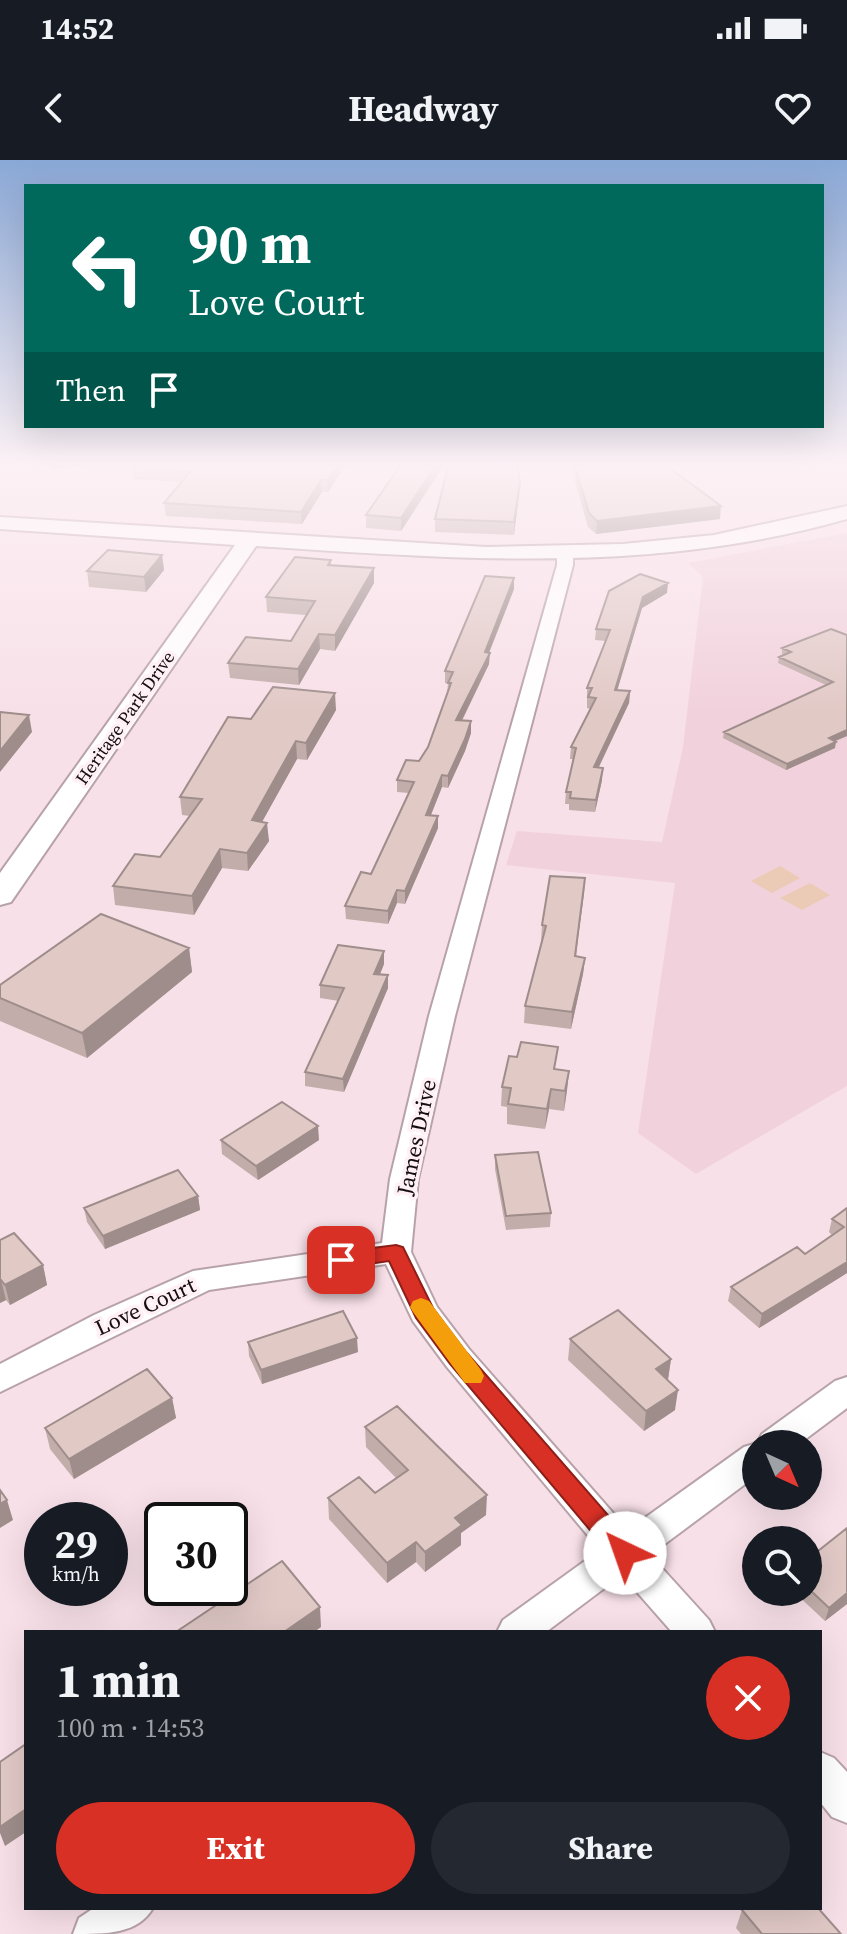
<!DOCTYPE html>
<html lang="en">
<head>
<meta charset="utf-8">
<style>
	body { margin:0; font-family:"Source Serif 4",serif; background:#242831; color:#f1f3f6; height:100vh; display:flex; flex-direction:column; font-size:30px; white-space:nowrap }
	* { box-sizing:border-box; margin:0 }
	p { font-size:26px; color:#9ea1a6 }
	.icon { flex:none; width:44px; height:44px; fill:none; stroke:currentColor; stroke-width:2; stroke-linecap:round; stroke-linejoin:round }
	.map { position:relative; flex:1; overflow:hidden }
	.panel { position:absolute; left:24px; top:1470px; width:798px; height:280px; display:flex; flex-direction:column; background:#171b24; border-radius:0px; box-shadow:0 8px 32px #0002 }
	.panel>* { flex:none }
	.top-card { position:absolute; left:24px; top:24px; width:800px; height:244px; border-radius:0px; box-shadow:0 8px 32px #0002; background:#00695c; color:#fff; overflow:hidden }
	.needle { width:52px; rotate:136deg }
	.tools { position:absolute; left:742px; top:1270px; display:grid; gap:16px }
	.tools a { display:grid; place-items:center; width:80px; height:80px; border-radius:50%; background:#171b24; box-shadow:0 8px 32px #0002; font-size:40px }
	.speed { position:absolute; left:24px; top:1342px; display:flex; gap:16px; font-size:40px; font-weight:700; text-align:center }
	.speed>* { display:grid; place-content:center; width:104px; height:104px; border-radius:50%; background:#171b24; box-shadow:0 8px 32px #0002; line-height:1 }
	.speed small { font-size:20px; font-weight:400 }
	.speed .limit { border:4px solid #111; border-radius:12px; background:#fff; color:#111 }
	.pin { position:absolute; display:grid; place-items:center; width:68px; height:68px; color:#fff; margin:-34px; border-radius:16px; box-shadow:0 4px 12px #0006 }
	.me { position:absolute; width:88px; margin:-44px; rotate:318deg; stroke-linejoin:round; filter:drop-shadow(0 0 6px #0008) }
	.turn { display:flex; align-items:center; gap:28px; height:168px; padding:0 32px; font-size:36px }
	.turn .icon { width:104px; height:104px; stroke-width:2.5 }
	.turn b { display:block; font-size:56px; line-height:68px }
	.then { display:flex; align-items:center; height:76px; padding:0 32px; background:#0003; gap:16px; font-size:30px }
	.round { display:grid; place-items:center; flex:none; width:84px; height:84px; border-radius:42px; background:#242831 }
	.headline { display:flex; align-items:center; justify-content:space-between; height:136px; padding:0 32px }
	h1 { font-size:48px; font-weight:700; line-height:60px }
	.button { display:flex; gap:16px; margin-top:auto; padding:16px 32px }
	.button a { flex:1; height:92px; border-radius:48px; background:#d93025; color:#fff; font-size:32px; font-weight:700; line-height:92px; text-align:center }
	.button a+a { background:#242831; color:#f1f3f6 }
	.status { display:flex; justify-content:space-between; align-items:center; height:56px; padding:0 40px; background:#171b24; direction:ltr }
	.status svg { height:22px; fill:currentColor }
	header { display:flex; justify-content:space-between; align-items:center; height:104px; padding:0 32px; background:#171b24; font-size:36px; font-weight:700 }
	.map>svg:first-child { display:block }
	.built { fill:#f1d1dc }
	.green { fill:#eccbb6 }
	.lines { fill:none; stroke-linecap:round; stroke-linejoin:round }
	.street-casing { stroke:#b8a2a9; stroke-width:4 }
	.secondary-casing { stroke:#b8a2a9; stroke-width:4 }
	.street { fill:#fff; fill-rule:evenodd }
	.secondary { fill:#fff; fill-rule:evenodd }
	.wall { fill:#c2adaa }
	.shaded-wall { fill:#9e8d8b }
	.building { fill:#e1c9c6; stroke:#9e8d8b; stroke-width:2 }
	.route { fill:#d93025; stroke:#8d1f18; stroke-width:2 }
	.slow { fill:#f59e0b }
	.labels { text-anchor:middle; stroke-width:7; stroke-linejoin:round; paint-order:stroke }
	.far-street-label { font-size:18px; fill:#150e10; stroke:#fff0f5 }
	.street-label { font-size:22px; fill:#150e10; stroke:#fff0f5 }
</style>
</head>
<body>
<div class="status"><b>14:52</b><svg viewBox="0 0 49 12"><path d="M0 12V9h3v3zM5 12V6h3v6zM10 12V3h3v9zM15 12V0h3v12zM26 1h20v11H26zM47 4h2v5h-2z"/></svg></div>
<header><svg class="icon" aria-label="back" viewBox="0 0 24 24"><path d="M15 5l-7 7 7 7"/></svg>Headway<svg class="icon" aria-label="heart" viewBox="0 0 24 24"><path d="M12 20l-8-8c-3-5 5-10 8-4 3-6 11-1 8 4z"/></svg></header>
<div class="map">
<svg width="847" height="1774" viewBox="0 0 847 1774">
	<rect width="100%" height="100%" fill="#f8e0e8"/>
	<!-- built -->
	<path class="built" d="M 847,373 L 847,926 L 696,1014 L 638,973 L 675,723 L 506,705 L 517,671 L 662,682 L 683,587 L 703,417 L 688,403 Z"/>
	<!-- green -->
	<path class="green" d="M 780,706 L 800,718 L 772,733 L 751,721 Z
		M 810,723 L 830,735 L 802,750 L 780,738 Z"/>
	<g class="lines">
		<!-- street casing -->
		<g class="street-casing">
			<path id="street" d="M 565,388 L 573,393 L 573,405 L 455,856 L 418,1019 L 411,1092 L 437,1147 L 469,1189 L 628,1370 L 744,1287 L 757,1283 L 762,1274 L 835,1221 L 847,1217 L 847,1248 L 799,1284 L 756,1284 L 756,1316 L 650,1395 L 709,1460 L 715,1472 L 672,1472 L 622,1415 L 546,1472 L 497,1472 L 503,1460 L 600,1390 L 447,1207 L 413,1161 L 386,1104 L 209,1130 L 0,1232 L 0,1204 L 94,1155 L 193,1111 L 382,1083 L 390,1019 L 429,856 L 557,405 L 557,393 Z
				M 820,1592 L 834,1598 L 847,1612 L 847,1663 L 832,1657 L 820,1642 Z
				M 94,1748 L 153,1748 C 138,1774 107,1774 73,1774 L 79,1758 Z"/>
		</g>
		<!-- secondary casing -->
		<g class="secondary-casing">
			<path id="secondary" d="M 847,346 L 847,359 C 653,415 455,399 256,386 L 11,742 L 0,745 L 0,713 L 235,385 L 0,369 L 0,357 L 486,387 L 623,384 L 714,375 Z"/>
		</g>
		<!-- street -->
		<use href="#street" class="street"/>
		<!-- secondary -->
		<use href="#secondary" class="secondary"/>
	</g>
	<!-- wall -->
	<path class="wall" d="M 41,303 L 88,303 L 52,310 Z
		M 347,303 L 328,332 L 322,332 L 302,364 L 166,356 L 164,343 L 182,322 L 133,319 L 132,307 Z
		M 571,303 L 663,303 L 720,359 L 596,374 L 588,367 L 571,307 Z
		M 442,308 L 401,371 L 366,368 L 366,355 Z
		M 519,335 L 514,375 L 435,372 L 435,359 Z
		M 162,395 L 164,410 L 146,432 L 89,427 L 87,411 Z
		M 331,400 L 331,405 L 374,423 L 335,491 L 320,489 L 299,525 L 230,518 L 228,503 L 291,481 L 306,455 L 267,452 L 266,437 Z
		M 514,418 L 514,429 L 489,493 L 489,504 L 462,561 L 471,561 L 471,573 L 465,591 L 448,628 L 442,627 L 431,655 L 438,668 L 405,744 L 397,743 L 388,764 L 346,759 L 345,746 L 371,714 L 409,633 L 397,632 L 397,620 L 419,601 L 428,587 L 447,534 L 448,523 L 445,523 L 445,511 Z
		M 667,433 L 642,448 L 617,530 L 630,531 L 629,543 L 599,607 L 602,620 L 595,652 L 569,650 L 569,644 L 565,644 L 566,632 L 573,599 L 570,599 L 571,587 L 591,549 L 587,548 L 587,528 L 606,481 L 595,480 L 596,469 Z
		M 847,475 L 847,576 L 835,581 L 835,588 L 786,610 L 723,578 L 724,572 L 826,525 L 778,503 L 779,497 L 784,495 L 782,494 L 782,488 Z
		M 336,550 L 307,600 L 297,599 L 262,662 L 269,681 L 248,711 L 222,708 L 194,755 L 115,745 L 113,726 L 160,697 L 190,656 L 182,655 L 180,637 L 251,559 Z
		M 585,718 L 576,797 L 585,798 L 583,814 L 571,869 L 524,863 L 525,846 L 541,782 L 542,765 Z
		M 189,788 L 192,812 L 87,898 L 0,861 L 0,825 Z
		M 384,804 L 380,814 L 388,815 L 388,828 L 344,932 L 305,926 L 305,912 L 339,841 L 320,838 L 320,825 Z
		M 556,909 L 569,911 L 567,930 L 564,951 L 549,949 L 545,969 L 507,964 L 507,947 L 501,946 L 502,927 Z
		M 221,980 L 319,980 L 258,1020 L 222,994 Z
		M 495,995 L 551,1053 L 550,1067 L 506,1070 L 495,1009 Z
		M 198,1036 L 200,1050 L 105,1089 L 87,1062 L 84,1048 Z
		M 847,1048 L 847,1113 L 759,1168 L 728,1141 L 731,1127 L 805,1094 L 832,1075 L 829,1072 L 832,1059 Z
		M 0,1080 L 43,1105 L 47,1125 L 10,1145 L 6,1140 L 0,1143 Z
		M 570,1179 L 671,1199 L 668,1220 L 675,1250 L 644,1271 L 568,1200 Z
		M 248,1182 L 358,1192 L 262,1224 L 249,1196 Z
		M 172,1238 L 176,1258 L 74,1319 L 50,1289 L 45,1268 Z
		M 365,1267 L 486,1355 L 461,1373 L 461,1385 L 425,1412 L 416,1402 L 387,1423 L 329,1359 L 328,1338 L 375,1333 L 396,1318 L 366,1287 Z
		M 808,1399 L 847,1444 L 825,1461 L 794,1432 L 808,1432 Z
		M 742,1750 L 841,1774 L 741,1774 L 736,1768 Z"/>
	<!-- shaded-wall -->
	<path class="shaded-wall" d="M 51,303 L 88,303 L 52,310 Z
		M 339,303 L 347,303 L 328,332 L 327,320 Z
		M 437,303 L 442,303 L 442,308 L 401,371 L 401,358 Z
		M 321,320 L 322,332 L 302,364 L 301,352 Z
		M 520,323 L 519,335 L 514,375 L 514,362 Z
		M 721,346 L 720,359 L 596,374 L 597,361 Z
		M 162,395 L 164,410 L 146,432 L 144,417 Z
		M 374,408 L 374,423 L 335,491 L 335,475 Z
		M 514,418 L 514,429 L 488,495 L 490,493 L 489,504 L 456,572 L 456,560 L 485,492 Z
		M 668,423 L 667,433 L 642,448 L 614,541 L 615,530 L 643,437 Z
		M 319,474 L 320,489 L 299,525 L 298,509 Z
		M 630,531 L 629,543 L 593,619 L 594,607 Z
		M 335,533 L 336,550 L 307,600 L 306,583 Z
		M 29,555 L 32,572 L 0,612 L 0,591 Z
		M 471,561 L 471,573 L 465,591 L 448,628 L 448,616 Z
		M 847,570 L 847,576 L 828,584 L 829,578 Z
		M 296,581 L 297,599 L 253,678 L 252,660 Z
		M 836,582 L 835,588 L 786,610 L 787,604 Z
		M 603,608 L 602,620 L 595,652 L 596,640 Z
		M 442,615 L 442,627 L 426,667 L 426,655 Z
		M 438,656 L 438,668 L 405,744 L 405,731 Z
		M 267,663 L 269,681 L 248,711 L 247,693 Z
		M 220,689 L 222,708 L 194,755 L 192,736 Z
		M 585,718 L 584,734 L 573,813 L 575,796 Z
		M 397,730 L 397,743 L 388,764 L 388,751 Z
		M 189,788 L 192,812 L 87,898 L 82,873 Z
		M 384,791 L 384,804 L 375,827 L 374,814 Z
		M 585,798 L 583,814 L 571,869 L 572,852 Z
		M 388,815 L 388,828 L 344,932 L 343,919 Z
		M 569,911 L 567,930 L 564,951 L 565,931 Z
		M 551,929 L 549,949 L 545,969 L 547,949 Z
		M 318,966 L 319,980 L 258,1020 L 256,1006 Z
		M 198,1036 L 200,1050 L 105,1089 L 103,1076 Z
		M 847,1102 L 847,1113 L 759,1168 L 762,1154 Z
		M 43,1105 L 47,1125 L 10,1145 L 5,1125 Z
		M 0,1120 L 1,1120 L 6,1140 L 0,1143 Z
		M 357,1178 L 358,1192 L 262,1224 L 261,1210 Z
		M 671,1199 L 668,1219 L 653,1230 L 656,1209 Z
		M 678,1230 L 675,1250 L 644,1271 L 646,1251 Z
		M 172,1238 L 176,1258 L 74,1319 L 69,1299 Z
		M 487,1335 L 486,1355 L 461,1373 L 461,1385 L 425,1412 L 425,1392 L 455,1358 Z
		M 7,1340 L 13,1360 L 0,1368 L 0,1344 Z
		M 416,1382 L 416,1402 L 387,1423 L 387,1403 Z
		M 847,1433 L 847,1444 L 825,1461 L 829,1448 Z
		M 320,1447 L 321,1467 L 314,1472 L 284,1472 Z
		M 26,1649 L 26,1672 L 5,1686 L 0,1673 L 0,1667 Z"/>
	<!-- building -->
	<path class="building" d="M 136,303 L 339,303 L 327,320 L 321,320 L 301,352 L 164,343 L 191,311 L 132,307 Z
		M 402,303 L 437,303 L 401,358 L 366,355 Z
		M 449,303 L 517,303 L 520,323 L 514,362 L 435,359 Z
		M 574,303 L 663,303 L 721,346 L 597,361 L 589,353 Z
		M 108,390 L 162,395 L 144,417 L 87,411 Z
		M 295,397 L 331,400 L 328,405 L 374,408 L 335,475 L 319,474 L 298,509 L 228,503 L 246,477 L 291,481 L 315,441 L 266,437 Z
		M 640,414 L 668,423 L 643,437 L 615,530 L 630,531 L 594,607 L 603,608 L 596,640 L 570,638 L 571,632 L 566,632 L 576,588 L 571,587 L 596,538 L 588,537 L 592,528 L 587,528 L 610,470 L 596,469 L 609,431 Z
		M 485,416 L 514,418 L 485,492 L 490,493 L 456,560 L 471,561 L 465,579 L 448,616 L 442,615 L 426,655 L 438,656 L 405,731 L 397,730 L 388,751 L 345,746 L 361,712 L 371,714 L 414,622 L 397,620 L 406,600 L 419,601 L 428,587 L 451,523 L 448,523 L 453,512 L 445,511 Z
		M 831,469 L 847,475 L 847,570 L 829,578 L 836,582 L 787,604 L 724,572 L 833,522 L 779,497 L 791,492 L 782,488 Z
		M 273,527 L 335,533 L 306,583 L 296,581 L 252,660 L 267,663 L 247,693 L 220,689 L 192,736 L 113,726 L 135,694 L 160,697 L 202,639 L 180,637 L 228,557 L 251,559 Z
		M 0,552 L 29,555 L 0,591 Z
		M 550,716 L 585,718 L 575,796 L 585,798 L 572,852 L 525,846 L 546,766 L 542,765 Z
		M 101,754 L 189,788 L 82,873 L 0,838 L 0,825 Z
		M 338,785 L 384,791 L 374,814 L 388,815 L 343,919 L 305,912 L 344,828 L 320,825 Z
		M 521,882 L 558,887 L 554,909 L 569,911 L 565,931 L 551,929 L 547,949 L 508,944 L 511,928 L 502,927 L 509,896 L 517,897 Z
		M 282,942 L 318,966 L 256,1006 L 221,980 Z
		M 538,992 L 551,1053 L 506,1056 L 495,995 Z
		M 178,1010 L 198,1036 L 103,1076 L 84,1048 Z
		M 847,1048 L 847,1102 L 762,1154 L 731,1127 L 797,1087 L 805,1094 L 844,1067 L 832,1059 Z
		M 14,1073 L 43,1105 L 5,1125 L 1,1120 L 0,1120 L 0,1080 Z
		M 618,1150 L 671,1199 L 656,1209 L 678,1230 L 646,1251 L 570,1179 Z
		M 343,1151 L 357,1178 L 261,1210 L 248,1182 Z
		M 147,1209 L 172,1238 L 69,1299 L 45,1268 Z
		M 397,1246 L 487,1335 L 455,1358 L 462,1365 L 425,1392 L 416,1382 L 387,1403 L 328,1338 L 359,1317 L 375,1333 L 408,1310 L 365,1267 Z
		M 0,1330 L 7,1340 L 0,1344 Z
		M 847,1368 L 847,1433 L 829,1448 L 808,1428 L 808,1399 Z
		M 282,1401 L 320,1447 L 284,1472 L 176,1472 Z
		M 26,1584 L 26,1649 L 0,1667 L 0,1602 Z
		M 744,1748 L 818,1748 L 841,1774 L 762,1774 L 742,1750 Z"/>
	<!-- sky -->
	<linearGradient id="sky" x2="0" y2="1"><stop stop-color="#8aa8d6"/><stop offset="0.55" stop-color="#fcf1f5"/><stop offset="1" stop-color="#fcf1f5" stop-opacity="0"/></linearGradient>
	<rect width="847" height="552" fill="url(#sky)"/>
	<!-- route -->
	<path class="route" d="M 396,1085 L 403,1087 L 433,1148 L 466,1192 L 634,1385 L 638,1393 L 634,1401 L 625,1404 L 616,1401 L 450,1204 L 416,1158 L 389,1101 L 341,1108 L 330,1100 L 341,1092 Z"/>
	<!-- slow -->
	<path class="slow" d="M 421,1138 L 429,1141 L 481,1210 L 484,1216 L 481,1223 L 465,1223 L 413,1152 L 410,1147 L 413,1141 Z"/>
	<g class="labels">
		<!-- far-street labels -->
		<g class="far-street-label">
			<text transform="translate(125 558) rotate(-55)" y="6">Heritage Park Drive</text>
		</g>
		<!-- street labels -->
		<g class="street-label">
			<text transform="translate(416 977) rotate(-78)" y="8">James Drive</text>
			<text transform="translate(145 1146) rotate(-25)" y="8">Love Court</text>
		</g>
	</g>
</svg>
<div class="tools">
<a><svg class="needle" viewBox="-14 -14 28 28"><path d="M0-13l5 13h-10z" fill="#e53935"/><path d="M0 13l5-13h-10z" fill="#9ea1a6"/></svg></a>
<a><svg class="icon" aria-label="search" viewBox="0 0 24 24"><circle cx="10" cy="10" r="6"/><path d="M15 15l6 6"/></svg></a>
</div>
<div class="speed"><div>29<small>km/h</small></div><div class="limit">30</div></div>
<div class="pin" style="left:341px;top:1100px;background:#d93025"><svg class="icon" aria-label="arrive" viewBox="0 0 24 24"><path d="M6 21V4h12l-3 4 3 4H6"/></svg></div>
<svg class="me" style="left:625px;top:1393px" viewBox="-20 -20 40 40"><circle r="19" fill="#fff"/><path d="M0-13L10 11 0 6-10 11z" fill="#d93025"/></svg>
<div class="top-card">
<div class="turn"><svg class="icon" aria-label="left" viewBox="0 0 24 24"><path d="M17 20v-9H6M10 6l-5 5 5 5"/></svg><div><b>90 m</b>Love Court</div></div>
<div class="then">Then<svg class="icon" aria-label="arrive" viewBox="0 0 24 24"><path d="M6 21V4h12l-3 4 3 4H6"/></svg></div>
</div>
<section class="panel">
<div class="headline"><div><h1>1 min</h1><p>100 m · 14:53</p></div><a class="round" style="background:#d93025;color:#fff"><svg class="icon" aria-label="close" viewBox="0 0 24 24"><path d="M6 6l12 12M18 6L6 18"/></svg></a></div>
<div class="button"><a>Exit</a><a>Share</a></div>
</section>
</div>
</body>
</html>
